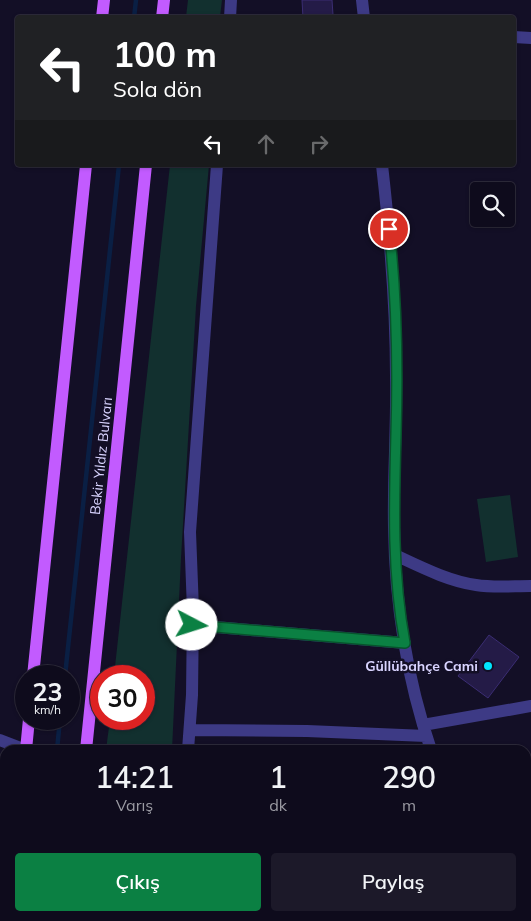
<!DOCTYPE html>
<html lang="tr">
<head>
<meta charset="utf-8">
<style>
	body { margin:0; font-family:Mulish,sans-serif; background:#1c1929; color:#f1f3f6; height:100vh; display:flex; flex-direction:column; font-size:19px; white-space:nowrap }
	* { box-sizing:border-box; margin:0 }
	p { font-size:16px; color:#9b9ba3 }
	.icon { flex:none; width:28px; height:28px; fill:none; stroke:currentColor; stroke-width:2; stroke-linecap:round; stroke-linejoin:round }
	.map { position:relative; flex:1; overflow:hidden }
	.panel { position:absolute; left:0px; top:745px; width:531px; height:176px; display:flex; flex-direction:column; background:#0e0b1c; border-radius:15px 15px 0 0; box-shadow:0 1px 4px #0004,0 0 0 1px #2e2b3b }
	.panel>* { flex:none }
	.top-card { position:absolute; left:15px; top:15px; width:501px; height:152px; border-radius:5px; box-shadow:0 1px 4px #0004,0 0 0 1px #2e2b3b; background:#202124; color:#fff; overflow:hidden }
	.controls { position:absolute; left:470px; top:182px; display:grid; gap:10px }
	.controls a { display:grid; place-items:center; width:45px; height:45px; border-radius:5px; background:#0e0b1c; box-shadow:0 1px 4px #0004,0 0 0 1px #2e2b3b; font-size:25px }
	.speed { position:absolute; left:15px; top:665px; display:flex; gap:10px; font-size:25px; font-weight:700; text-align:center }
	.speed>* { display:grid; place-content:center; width:65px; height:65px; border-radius:50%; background:#0e0b1c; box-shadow:0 1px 4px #0004,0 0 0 1px #2e2b3b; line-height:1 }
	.speed small { font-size:12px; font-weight:400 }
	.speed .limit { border:8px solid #d22; background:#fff; color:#111 }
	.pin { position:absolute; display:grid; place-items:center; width:42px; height:42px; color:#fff; margin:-21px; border:2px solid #fff; border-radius:50%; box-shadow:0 1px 5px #0007 }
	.me { position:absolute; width:55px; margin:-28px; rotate:95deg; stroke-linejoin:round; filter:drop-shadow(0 0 4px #0008) }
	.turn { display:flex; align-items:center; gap:18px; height:105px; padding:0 15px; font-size:22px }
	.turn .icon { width:65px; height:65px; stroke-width:2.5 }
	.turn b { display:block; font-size:35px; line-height:42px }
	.lanes { display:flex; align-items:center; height:48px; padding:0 15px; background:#0003; justify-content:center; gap:25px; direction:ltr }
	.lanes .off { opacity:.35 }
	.eta { display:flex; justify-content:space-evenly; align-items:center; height:85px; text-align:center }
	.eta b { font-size:30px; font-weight:600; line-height:35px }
	.action { display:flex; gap:10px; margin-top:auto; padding:10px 15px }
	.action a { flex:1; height:58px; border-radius:5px; background:#0b8043; color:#fff; font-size:20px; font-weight:600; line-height:58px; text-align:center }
	.action a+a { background:#1c1929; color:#f1f3f6 }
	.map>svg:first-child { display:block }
	.green { fill:#12302f }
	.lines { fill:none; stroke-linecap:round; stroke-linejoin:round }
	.stream { stroke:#0a1f44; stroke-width:4.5 }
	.building { fill:#241b47; stroke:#3b2d73 }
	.street { stroke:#3d3a85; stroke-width:12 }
	.primary { stroke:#c25bff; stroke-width:12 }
	.route-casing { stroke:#07532c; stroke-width:12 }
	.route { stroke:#0b8043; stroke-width:9 }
	.poi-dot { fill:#00e5ff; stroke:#130f26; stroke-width:2 }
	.labels { text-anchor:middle; stroke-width:5; stroke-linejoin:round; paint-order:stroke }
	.street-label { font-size:14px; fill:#d9d4ff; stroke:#130f26 }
	.poi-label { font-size:14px; font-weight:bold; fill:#d9d4ff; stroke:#130f26; text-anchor:end }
</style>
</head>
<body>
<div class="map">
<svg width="531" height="921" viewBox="0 0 531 921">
	<rect width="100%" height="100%" fill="#130f26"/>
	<!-- green -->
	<path class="green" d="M 188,0 L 222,0 L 220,17 L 186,17 Z
		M 170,165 L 209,165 L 196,306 L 181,558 L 172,750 L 106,750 L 110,719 L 144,719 L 144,676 L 114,676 Z
		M 510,495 L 518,557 L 486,562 L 477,499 Z
		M 88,916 L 163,916 L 163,921 L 87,921 Z"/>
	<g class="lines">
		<!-- stream -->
		<path class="stream" d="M 134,18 L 136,0
			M 65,676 L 119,165
			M 57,750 L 60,719
			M 38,921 L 38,916"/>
	</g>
	<!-- building -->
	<path class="building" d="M 302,0 L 332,0 L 333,15 L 303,18 Z
		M 489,635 L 519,657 L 488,698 L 458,676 Z"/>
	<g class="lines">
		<!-- street -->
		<path class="street" d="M 362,0 L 364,18
			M 230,18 L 231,0
			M 514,37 L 531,38
			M 382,165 C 390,235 396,305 396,376 C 397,426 393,477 394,527 C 395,602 407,679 431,750
			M 395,555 C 421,567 448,581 476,585 C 494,588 513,586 531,586
			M 192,625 L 405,643
			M 423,725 L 531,706
			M 190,730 L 307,731 L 426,736
			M 0,740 L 26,750
			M 188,750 L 192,695 L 193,610 L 190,532 L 217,165
			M 526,872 L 531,872
			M 173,921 L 174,916
			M 446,921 L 446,916"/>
		<!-- primary -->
		<path class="primary" d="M 102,18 L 104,0
			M 162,18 L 164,0
			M 33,676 L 86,165
			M 26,750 L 29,719
			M 86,750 L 146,165
			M 9,921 L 9,916
			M 69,921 L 70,916"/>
	</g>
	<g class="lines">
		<!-- route casing -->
		<g class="route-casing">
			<path id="route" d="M 192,625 L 405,643 C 392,574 394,505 396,434 C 398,366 397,297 389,229"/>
		</g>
		<!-- route -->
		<use href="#route" class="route"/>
	</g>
	<!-- markers -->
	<circle class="poi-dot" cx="488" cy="666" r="5"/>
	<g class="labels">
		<!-- street labels -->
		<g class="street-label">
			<text transform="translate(101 456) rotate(-84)" y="5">Bekir Yıldız Bulvarı</text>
		</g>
		<!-- poi labels -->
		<g class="poi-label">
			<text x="478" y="671">Güllübahçe Cami</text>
		</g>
	</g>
</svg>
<div class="controls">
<a><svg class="icon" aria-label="search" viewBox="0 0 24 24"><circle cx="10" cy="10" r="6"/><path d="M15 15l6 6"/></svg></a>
</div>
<div class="speed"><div>23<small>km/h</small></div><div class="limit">30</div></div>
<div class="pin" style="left:389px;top:229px;background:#d93025"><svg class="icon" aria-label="arrive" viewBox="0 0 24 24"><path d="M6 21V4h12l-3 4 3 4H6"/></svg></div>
<svg class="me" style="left:192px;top:625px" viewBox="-20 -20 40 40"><circle r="19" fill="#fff"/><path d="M0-13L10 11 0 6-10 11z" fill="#0b8043"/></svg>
<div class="top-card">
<div class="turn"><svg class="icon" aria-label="left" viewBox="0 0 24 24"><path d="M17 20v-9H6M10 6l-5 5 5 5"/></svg><div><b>100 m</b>Sola dön</div></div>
<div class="lanes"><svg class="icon" aria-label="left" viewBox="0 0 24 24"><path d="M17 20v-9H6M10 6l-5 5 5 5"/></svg><svg class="icon off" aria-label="ahead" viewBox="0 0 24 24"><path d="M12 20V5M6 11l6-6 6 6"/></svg><svg class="icon off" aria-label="right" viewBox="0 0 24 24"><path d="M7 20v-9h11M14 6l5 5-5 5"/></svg></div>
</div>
<section class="panel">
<div class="eta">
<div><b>14:21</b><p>Varış</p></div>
<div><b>1</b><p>dk</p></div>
<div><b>290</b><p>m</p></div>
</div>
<div class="action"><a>Çıkış</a><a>Paylaş</a></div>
</section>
</div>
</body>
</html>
